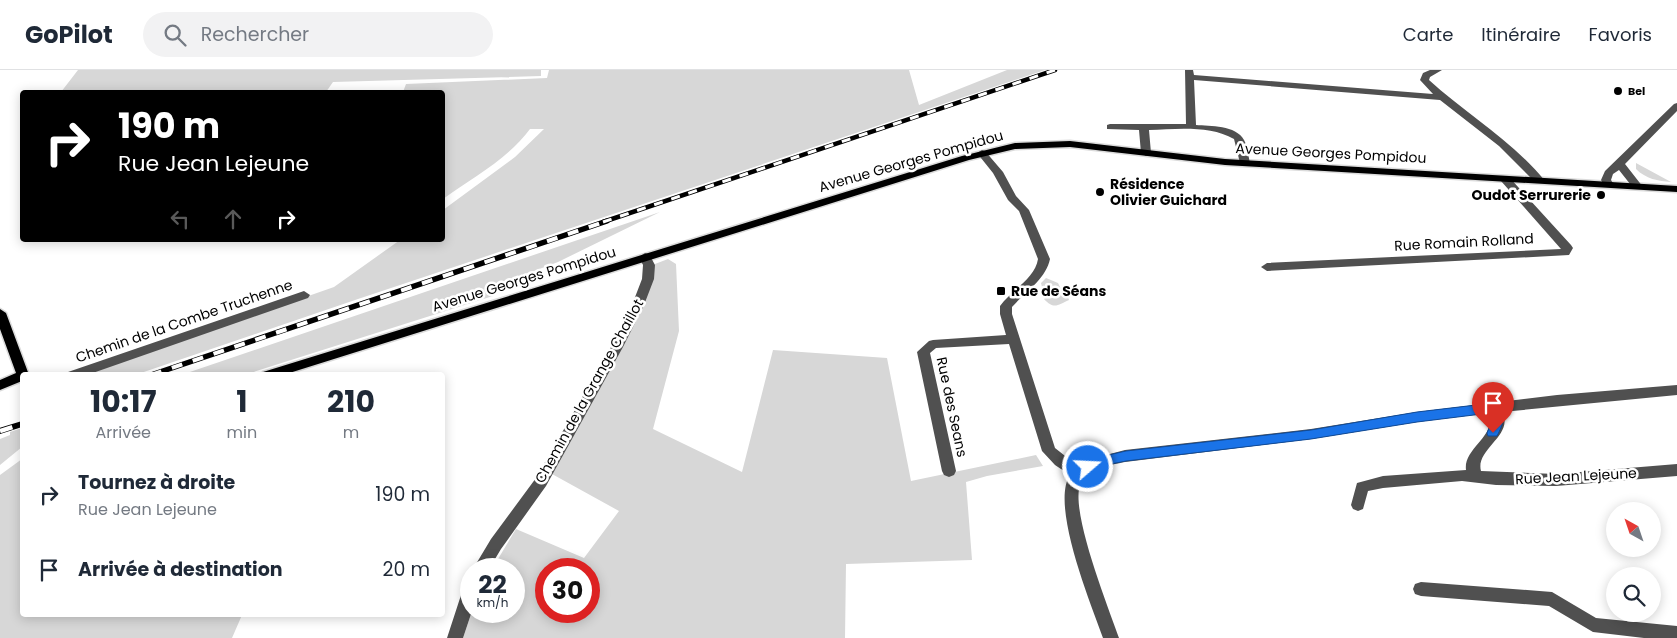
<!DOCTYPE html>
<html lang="fr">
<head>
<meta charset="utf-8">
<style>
	body { margin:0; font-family:Poppins,sans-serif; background:#f2f2f3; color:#1f2937; height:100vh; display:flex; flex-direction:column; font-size:19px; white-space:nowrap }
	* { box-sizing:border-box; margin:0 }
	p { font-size:16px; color:#747a83 }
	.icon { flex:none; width:28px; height:28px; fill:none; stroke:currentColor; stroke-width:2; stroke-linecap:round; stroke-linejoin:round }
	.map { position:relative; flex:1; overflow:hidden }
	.drawer { position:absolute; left:20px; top:302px; width:425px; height:245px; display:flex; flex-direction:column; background:#fff; border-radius:5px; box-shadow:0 2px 12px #0003 }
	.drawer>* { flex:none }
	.hud { position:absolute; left:20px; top:20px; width:425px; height:152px; border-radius:5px; box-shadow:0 2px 12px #0003; background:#000; color:#fff; overflow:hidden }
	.needle { width:32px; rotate:320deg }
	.fabs { position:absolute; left:1606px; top:432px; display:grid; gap:10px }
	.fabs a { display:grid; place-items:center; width:55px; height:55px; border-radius:50%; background:#fff; box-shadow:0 2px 12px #0003; font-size:25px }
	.speed { position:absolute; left:460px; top:488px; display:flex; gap:10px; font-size:25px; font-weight:700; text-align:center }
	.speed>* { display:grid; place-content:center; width:65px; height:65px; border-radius:50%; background:#fff; box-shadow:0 2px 12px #0003; line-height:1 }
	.speed small { font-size:12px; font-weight:400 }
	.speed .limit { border:8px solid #d22; background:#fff; color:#111 }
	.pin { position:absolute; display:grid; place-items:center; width:42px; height:42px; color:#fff; margin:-51px -21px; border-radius:50% 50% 50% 0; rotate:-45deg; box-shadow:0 0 5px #0007 }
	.pin .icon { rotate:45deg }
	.me { position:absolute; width:55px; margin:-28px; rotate:71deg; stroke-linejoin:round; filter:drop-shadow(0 0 4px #0008) }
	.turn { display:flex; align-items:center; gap:18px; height:105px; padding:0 15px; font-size:22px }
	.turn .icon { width:65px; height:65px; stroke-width:2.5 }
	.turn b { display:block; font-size:35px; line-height:42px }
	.lanes { display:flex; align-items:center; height:48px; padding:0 15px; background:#0003; justify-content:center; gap:25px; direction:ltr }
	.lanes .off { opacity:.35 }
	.eta { display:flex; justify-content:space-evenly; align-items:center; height:85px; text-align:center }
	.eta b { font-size:30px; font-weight:700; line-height:35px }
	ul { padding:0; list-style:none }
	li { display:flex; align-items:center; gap:15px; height:75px; padding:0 15px }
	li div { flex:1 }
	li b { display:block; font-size:19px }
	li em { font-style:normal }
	header { display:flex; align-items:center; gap:30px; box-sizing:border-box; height:70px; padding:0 25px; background:#fff; border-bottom:1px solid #e0e1e3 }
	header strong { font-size:24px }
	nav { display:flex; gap:28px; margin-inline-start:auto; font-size:18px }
	.search { width:350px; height:45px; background:#f2f2f3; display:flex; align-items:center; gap:12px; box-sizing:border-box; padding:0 18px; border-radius:28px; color:#747a83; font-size:19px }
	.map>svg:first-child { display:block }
	.green { fill:#d7d7d7; fill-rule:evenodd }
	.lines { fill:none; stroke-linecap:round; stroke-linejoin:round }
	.major-casing { stroke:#dbdbdb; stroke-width:3 }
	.minor { fill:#505050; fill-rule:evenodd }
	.major { fill:#000; fill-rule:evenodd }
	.rail-far2-casing { stroke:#000; stroke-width:4.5 }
	.rail-far1-casing { stroke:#000; stroke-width:5.5 }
	.rail-casing { stroke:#000; stroke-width:6 }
	.rail-far2 { stroke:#fff; stroke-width:3; stroke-dasharray:9; stroke-linecap:butt }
	.rail-far1 { stroke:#fff; stroke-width:4; stroke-dasharray:11; stroke-linecap:butt }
	.rail { stroke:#fff; stroke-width:4.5; stroke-dasharray:13; stroke-linecap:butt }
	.route { fill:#1a73e8; stroke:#114b97 }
	.poi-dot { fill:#000; stroke:#fff; stroke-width:2 }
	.labels { text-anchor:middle; stroke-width:5; stroke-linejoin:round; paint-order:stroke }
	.far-poi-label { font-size:11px; font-weight:bold; fill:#000; stroke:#fff; text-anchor:start }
	.street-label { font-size:14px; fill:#000; stroke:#fff }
	.poi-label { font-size:14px; font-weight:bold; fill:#000; stroke:#fff; text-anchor:start }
</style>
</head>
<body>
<header>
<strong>GoPilot</strong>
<div class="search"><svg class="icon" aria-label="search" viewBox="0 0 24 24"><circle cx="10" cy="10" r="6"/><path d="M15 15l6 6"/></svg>Rechercher</div>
<nav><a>Carte</a><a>Itinéraire</a><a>Favoris</a></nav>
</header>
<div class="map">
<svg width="1677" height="568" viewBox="0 0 1677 568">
	<rect width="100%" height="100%" fill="#fff"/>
	<!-- green -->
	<path class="green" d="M 78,0 L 541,0 L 541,6 L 333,12 L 326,22 L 61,22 Z
		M 549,0 L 909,0 L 919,35 L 1007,0 L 1045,0 L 358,229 L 135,305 L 82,305 L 334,217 L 400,170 L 442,170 L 443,140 L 515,87 L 544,59 L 530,59 C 508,89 472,108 443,129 L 442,22 L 403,22 L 406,14 L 547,8 Z
		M 1636,93 L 1671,112 C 1658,111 1646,109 1636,99 Z
		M 660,142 L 558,192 L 510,210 L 493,226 L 244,305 L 181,305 Z
		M 668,189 L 676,194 L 679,261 L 653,359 L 742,402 L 773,280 L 887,288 L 911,411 L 1036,385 L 1043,396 L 987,406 L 966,412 L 972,490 L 846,494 L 845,568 L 463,568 L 472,541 L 514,541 L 514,499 L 492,499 L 516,459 L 584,488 L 619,441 L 552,404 L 648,217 L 655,194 ZM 546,499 L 589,499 L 589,541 L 546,541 Z
		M 1046,208 L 1058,213 L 1061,219 L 1065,219 L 1069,230 C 1058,235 1054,240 1044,229 L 1048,224 L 1043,221 L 1041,213 Z
		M 22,358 L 22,377 L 0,395 L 0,369 L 10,365 L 10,362 Z
		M 22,389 L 22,545 L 242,545 L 232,568 L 0,568 L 0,405 Z"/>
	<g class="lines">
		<!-- major casing -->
		<g class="major-casing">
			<path id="major" d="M 1070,71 L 1225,89 L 1677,116 L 1677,122 L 1225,95 L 1070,77 L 1015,79 L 969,90 L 283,305 L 262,305 L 263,302 L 962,86 L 1015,73 Z
				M 0,239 L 6,243 L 29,305 L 22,305 L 22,311 L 0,320 L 0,310 L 16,303 L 0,259 Z"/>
		</g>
		<!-- minor -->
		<path class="minor" d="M 1185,0 L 1193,0 L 1194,5 L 1433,24 L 1420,10 L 1423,3 L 1430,0 L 1442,0 L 1430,7 L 1429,10 C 1466,44 1513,71 1545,111 L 1544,113 L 1536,113 L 1499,76 L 1440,30 L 1194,10 L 1196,55 C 1210,56 1236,55 1244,70 C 1248,77 1248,85 1250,93 L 1245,96 L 1240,93 L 1234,69 C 1210,55 1176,59 1149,60 L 1151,83 L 1146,86 L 1141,83 L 1139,60 L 1107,59 L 1107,55 L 1110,54 L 1186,54 Z
			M 1677,33 L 1677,41 L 1625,94 L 1643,117 L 1642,119 L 1634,119 L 1619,100 L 1613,104 L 1611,110 L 1614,115 L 1613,117 L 1605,117 L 1601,110 L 1605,101 L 1674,34 Z
			M 982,80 L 985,81 L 1003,102 L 1016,126 L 1029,140 L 1050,189 C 1046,209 1025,222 1012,237 L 1012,244 L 1055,378 L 1079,397 L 1091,389 L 1125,380 L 1311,359 L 1417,342 L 1557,325 L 1677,315 L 1677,325 L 1502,342 C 1515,365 1475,379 1481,401 L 1556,404 L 1677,394 L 1677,406 L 1556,416 L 1496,415 L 1462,411 L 1383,418 L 1368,421 L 1363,439 L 1358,441 L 1353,439 L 1351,435 L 1357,413 L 1383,406 L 1466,400 C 1463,378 1498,365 1489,343 L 1417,352 L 1311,369 L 1125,392 C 1110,395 1089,398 1081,413 C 1068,437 1109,539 1119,568 L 1103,568 C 1091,534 1050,435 1070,405 L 1055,395 L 1042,381 L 1009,274 L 936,278 L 930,283 L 956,401 L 954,405 L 949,407 L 944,405 L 942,401 L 917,282 L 929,271 L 933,270 L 1006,265 L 1000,244 L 1000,236 C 1011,220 1035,209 1038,189 L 1019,141 L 1008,130 L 993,103 L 977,83 Z
			M 1505,106 L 1509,107 L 1571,175 L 1573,178 L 1569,185 L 1267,201 L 1261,197 L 1267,193 L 1561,179 L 1501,111 L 1500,109 Z
			M 645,183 L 649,184 L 655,195 L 654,209 L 644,235 L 623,277 L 546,416 L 501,479 L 489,499 L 473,499 L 491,469 L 536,408 L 611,277 L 632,235 L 642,209 L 643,195 L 639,187 Z
			M 304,221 L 310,225 L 308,228 L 87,305 L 67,305 L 68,302 Z
			M 471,512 L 472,541 L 463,568 L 447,568 L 463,519 L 465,514 Z
			M 1421,512 L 1552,522 L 1596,548 L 1677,556 L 1677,568 L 1644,568 L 1593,562 L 1549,536 L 1421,526 L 1415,524 L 1413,519 L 1415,514 Z"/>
		<!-- major -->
		<use href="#major" class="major"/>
		<!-- rail-far2 casing -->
		<g class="rail-far2-casing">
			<path id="rail-far2" d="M 603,152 L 1055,0"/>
		</g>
		<!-- rail-far1 casing -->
		<g class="rail-far1-casing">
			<path id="rail-far1" d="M 151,305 L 607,151"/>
		</g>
		<!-- rail casing -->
		<g class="rail-casing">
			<path id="rail" d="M 0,361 L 22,354"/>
		</g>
		<!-- rail-far2 -->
		<use href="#rail-far2" class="rail-far2"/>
		<!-- rail-far1 -->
		<use href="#rail-far1" class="rail-far1"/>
		<!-- rail -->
		<use href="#rail" class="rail"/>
	</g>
	<!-- route -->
	<path class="route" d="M 1493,333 L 1497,335 C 1506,348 1504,352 1497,366 L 1488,366 L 1487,363 L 1492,350 L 1490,343 L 1417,352 L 1311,369 L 1126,391 L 1106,395 L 1088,402 L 1084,401 L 1082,397 L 1084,394 L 1104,386 L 1126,381 L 1311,360 L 1417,342 Z"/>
	<!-- markers -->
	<g class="poi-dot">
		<circle cx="1618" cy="21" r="5"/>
		<circle cx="1100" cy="122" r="5"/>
		<circle cx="1601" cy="125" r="5"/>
		<rect x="996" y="216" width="10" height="10" rx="2.5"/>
	</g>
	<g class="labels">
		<!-- far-poi labels -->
		<g class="far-poi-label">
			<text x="1628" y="25">Bel</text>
		</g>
		<!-- street labels -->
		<g class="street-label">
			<text transform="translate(1331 83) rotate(3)" y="5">Avenue Georges Pompidou</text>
			<text transform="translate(911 91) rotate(-16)" y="5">Avenue Georges Pompidou</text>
			<text transform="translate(1464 172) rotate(-3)" y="5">Rue Romain Rolland</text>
			<text transform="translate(524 209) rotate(-17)" y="5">Avenue Georges Pompidou</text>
			<text transform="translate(184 251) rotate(-19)" y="5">Chemin de la Combe Truchenne</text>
			<text transform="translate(589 321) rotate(-61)" y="5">Chemin de la Grange Chaillot</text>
			<text transform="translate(952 337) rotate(78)" y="5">Rue des Seans</text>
			<text transform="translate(1576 406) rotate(-3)" y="5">Rue Jean Lejeune</text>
		</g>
		<!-- poi labels -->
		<g class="poi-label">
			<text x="1110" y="119">Résidence<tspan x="1110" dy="16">Olivier Guichard</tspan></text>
			<text x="1591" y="130" text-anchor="end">Oudot Serrurerie</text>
			<text x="1011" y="226">Rue de Séans</text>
		</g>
	</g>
</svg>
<div class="fabs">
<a><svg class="needle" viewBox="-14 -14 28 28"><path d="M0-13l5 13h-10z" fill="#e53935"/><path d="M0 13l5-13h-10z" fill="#747a83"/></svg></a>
<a><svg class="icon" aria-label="search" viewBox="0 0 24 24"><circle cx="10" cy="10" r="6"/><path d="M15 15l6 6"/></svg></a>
</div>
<div class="speed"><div>22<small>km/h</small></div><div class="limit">30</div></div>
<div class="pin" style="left:1493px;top:363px;background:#d93025"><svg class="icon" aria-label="arrive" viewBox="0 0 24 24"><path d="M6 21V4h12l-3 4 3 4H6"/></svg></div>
<svg class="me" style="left:1088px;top:397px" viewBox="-20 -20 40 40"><circle r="17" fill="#1a73e8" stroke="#fff" stroke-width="3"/><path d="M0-11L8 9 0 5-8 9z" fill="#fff"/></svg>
<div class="hud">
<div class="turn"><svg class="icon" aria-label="right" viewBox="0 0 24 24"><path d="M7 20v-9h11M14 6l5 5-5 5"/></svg><div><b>190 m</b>Rue Jean Lejeune</div></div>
<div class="lanes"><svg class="icon off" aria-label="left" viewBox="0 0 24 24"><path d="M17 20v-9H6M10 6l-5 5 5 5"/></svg><svg class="icon off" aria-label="ahead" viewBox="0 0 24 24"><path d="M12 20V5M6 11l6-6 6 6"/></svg><svg class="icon" aria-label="right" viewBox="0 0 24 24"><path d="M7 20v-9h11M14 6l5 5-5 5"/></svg></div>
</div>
<section class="drawer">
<div class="eta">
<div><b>10:17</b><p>Arrivée</p></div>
<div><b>1</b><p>min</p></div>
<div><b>210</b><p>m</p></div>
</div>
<ul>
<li><svg class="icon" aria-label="right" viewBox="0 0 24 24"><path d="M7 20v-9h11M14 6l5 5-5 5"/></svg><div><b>Tournez à droite</b><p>Rue Jean Lejeune</p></div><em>190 m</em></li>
<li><svg class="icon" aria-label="arrive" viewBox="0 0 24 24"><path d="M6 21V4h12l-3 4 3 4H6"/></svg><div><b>Arrivée à destination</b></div><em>20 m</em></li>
</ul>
</section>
</div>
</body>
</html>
